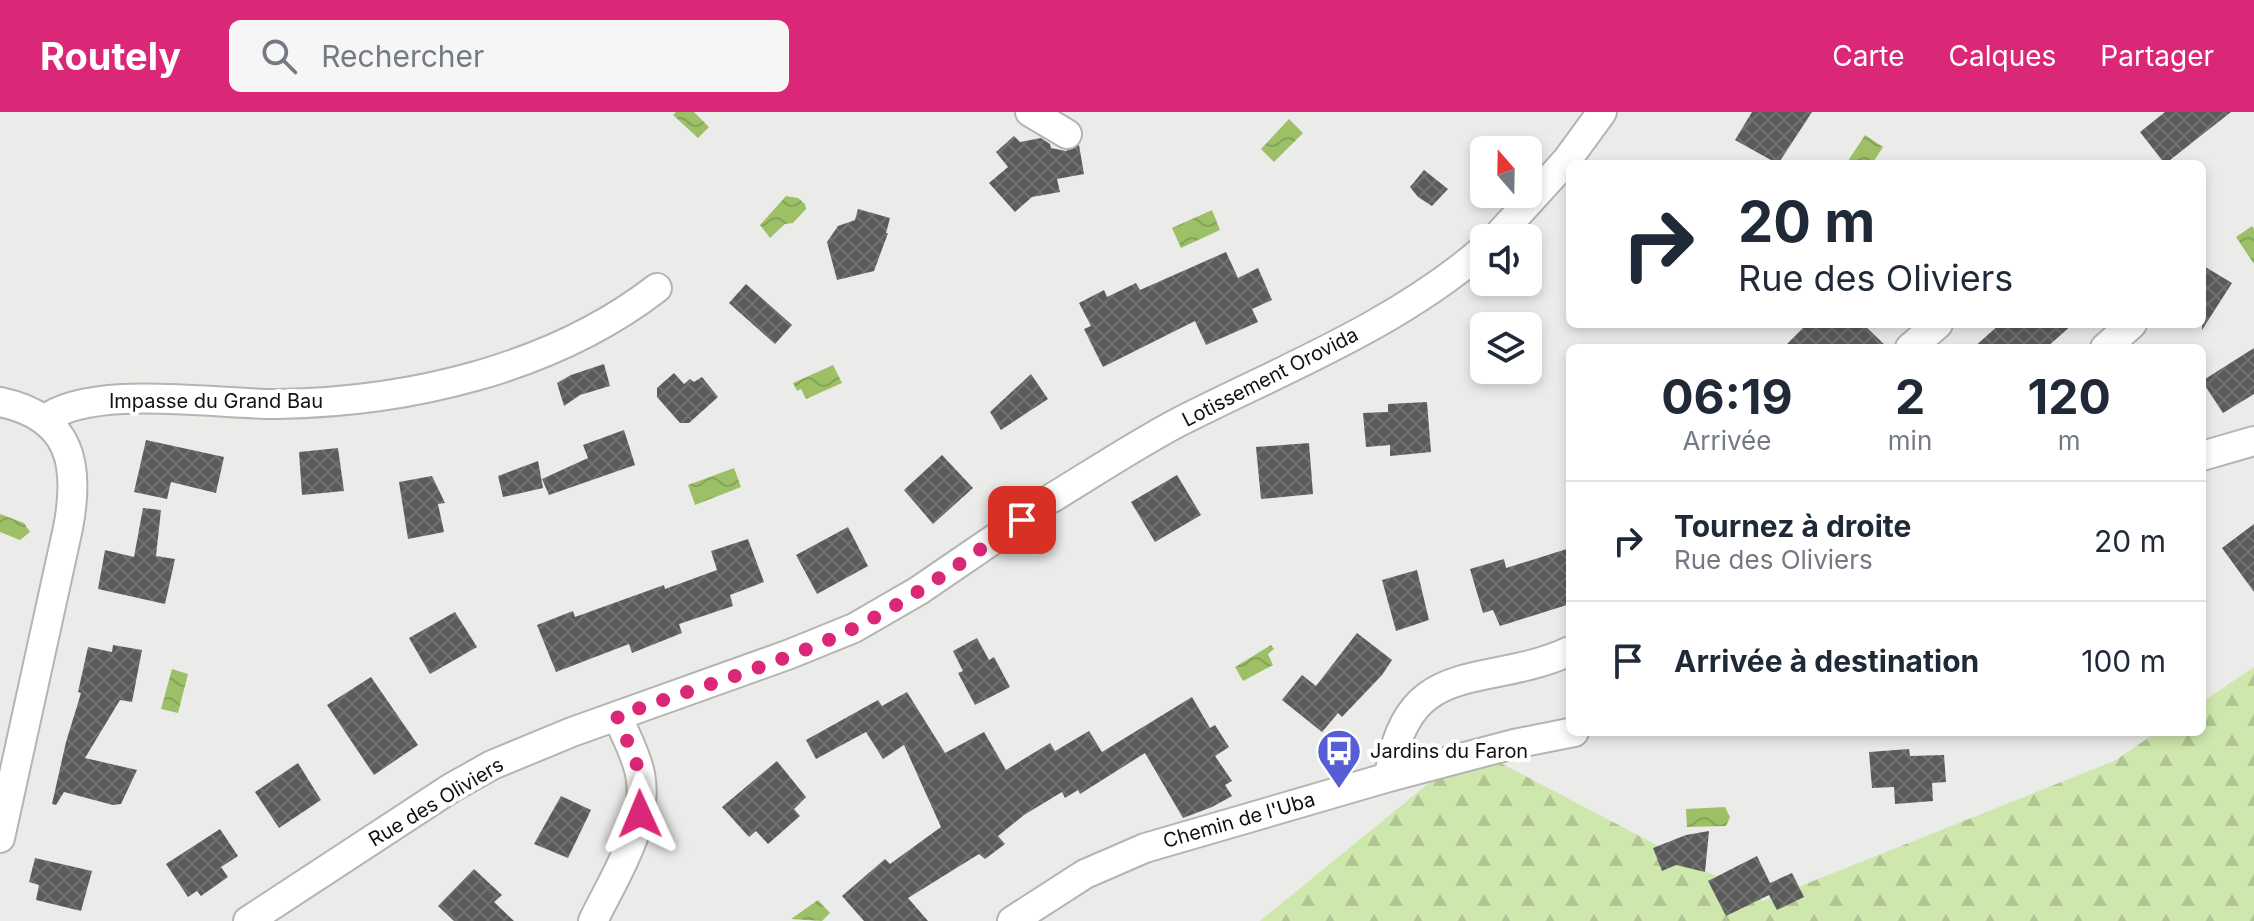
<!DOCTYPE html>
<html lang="fr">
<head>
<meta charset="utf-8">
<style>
	body { margin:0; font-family:Inter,sans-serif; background:#f6f6f7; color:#1f2937; height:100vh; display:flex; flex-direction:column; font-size:30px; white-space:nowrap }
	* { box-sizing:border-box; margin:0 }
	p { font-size:26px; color:#747a83 }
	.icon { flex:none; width:44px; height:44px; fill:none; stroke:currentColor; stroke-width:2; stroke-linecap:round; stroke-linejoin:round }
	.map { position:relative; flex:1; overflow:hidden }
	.drawer { position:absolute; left:1566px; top:232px; width:640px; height:392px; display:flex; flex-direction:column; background:#fff; border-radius:12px; box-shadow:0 4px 12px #0003 }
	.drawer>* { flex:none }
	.banner { position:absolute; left:1566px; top:48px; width:640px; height:168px; border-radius:12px; box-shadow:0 4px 12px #0003; background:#fff; color:#1f2937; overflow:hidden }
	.needle { width:52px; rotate:340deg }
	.buttons { position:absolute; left:1470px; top:24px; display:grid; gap:16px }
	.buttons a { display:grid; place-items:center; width:72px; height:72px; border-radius:12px; background:#fff; box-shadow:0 4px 12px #0003; font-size:40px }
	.pin { position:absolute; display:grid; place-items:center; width:68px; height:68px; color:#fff; margin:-34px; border-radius:16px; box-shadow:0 4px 12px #0006 }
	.me { position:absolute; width:88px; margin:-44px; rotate:359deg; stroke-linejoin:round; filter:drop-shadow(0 0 6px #0008) }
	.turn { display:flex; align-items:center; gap:28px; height:168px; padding:0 40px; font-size:36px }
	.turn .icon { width:104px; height:104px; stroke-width:2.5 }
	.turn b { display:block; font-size:56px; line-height:68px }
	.eta { display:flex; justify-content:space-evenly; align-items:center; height:136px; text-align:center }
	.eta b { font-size:48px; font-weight:700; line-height:56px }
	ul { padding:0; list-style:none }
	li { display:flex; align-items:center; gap:24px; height:120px; padding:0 40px; border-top:2px solid #e0e1e3 }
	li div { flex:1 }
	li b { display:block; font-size:30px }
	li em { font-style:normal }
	header { display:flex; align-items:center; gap:48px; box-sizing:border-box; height:112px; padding:0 40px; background:#db2777; color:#fff }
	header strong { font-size:38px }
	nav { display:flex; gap:44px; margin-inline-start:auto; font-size:28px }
	.search { width:560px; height:72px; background:#f6f6f7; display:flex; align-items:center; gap:20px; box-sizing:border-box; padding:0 28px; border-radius:12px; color:#747a83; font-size:30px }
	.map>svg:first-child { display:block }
	.forest { fill:url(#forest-firs) }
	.water { fill:url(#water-waves) }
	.building { fill:url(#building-cross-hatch) }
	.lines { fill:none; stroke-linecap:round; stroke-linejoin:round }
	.minor-casing { stroke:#b4b5b2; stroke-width:32 }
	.minor { stroke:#fff; stroke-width:28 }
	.route { stroke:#db2777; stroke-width:14; stroke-dasharray:0 25.2 }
	.labels { text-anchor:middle; stroke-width:8; stroke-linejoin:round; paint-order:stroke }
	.street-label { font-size:20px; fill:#111; stroke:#fff }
	.poi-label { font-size:20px; fill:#111; stroke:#fff; text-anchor:start }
</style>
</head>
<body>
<header>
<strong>Routely</strong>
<div class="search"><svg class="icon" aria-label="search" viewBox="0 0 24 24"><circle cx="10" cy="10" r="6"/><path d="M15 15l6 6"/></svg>Rechercher</div>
<nav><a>Carte</a><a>Calques</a><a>Partager</a></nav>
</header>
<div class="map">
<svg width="2254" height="809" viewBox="0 0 2254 809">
	<defs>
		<pattern id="forest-firs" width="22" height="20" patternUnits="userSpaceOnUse" patternTransform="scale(2)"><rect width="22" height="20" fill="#cee7ac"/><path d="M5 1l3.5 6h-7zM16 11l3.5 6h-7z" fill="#b0c593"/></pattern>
		<pattern id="water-waves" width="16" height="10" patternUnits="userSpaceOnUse" patternTransform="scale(2)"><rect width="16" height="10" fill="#9dc066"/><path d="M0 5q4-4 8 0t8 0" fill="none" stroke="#86a457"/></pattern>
		<pattern id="building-cross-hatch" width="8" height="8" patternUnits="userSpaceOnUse" patternTransform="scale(2)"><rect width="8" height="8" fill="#5b5c59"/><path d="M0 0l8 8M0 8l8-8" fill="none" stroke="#727371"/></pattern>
	</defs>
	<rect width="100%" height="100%" fill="#ebece9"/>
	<!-- forest -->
	<path class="forest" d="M 2254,555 L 2254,809 L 1260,809 L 1472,636 L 1763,789 L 2114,649 L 2157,620 L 2202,620 L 2202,590 Z"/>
	<!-- water -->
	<path class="water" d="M 676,0 L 694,0 L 709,15 L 698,26 L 673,3 Z
		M 1289,7 L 1303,21 L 1274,50 L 1261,37 Z
		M 1865,23 L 1883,35 L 1872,52 L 1846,52 Z
		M 786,84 L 798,86 L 805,92 L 806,97 L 793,111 L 785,112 L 770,126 L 760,113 Z
		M 1212,98 L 1220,118 L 1181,136 L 1172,116 Z
		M 2252,114 L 2254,117 L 2254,152 L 2236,125 Z
		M 833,253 L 842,271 L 806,287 L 801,277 L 797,279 L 793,271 Z
		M 734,356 L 741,375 L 695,393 L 688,373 Z
		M 0,402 L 24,411 L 30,420 L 20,428 L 0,420 Z
		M 1271,533 L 1274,537 L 1268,542 L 1273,553 L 1243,569 L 1235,555 Z
		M 172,557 L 188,562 L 178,601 L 161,597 Z
		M 1725,695 L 1730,705 L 1726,714 L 1687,715 L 1686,697 Z
		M 818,788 L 830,801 L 822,809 L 791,807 Z"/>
	<!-- building -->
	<path class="building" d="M 1752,0 L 1812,0 L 1778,52 L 1735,28 Z
		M 2165,0 L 2231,0 L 2165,52 L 2140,20 Z
		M 1014,24 L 1020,30 L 1041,26 L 1050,32 L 1051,36 L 1066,39 L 1079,33 L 1084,62 L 1057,67 L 1060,80 L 1032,85 L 1015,100 L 989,71 L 1008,55 L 996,40 Z
		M 1424,58 L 1448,77 L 1432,94 L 1418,85 L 1410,75 Z
		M 858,97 L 890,106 L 886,121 L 888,121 L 874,159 L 837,168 L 827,130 L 838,114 L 855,108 Z
		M 1226,140 L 1238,166 L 1258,156 L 1272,188 L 1252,197 L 1258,210 L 1206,233 L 1195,209 L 1103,255 L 1084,217 L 1091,214 L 1079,191 L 1104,178 L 1107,185 L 1136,171 L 1140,178 Z
		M 2202,153 L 2232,171 L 2202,218 Z
		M 746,172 L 792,213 L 775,232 L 729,191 Z
		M 1807,212 L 1863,212 L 1888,236 L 1783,236 Z
		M 2000,212 L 2073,212 L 2046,236 L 1973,236 Z
		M 2254,236 L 2254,282 L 2223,301 L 2202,269 Z
		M 604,252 L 610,274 L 580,283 L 564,294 L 557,271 L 571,263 Z
		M 674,261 L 684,272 L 690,267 L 694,270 L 702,265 L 718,285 L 689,311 L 680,311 L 657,285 L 657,276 Z
		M 1031,262 L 1048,287 L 1001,318 L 990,300 Z
		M 1427,290 L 1431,340 L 1390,344 L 1390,333 L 1366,335 L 1363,301 L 1388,300 L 1388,292 Z
		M 624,318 L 635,353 L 549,383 L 542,367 L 588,346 L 583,333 Z
		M 146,328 L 224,345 L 216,381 L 171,370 L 167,387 L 134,380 Z
		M 1309,331 L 1313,382 L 1261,387 L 1256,335 Z
		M 338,336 L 344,379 L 302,383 L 299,340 Z
		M 942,343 L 973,376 L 933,412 L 904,378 Z
		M 538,349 L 543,376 L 503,385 L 498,364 Z
		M 1177,363 L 1201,403 L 1155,430 L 1131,390 Z
		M 432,364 L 445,391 L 438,392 L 444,420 L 408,427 L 399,370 Z
		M 143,396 L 161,398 L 156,444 L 175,447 L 165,492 L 98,477 L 105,438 L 134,445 Z
		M 2254,412 L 2254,480 L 2222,436 Z
		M 848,415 L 868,454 L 817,482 L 796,443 Z
		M 748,427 L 764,470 L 730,483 L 733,494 L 679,512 L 682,521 L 632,541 L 629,532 L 556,560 L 537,513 L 573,499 L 575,505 L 664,473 L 665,477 L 717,458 L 711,439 Z
		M 1570,436 L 1570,492 L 1500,514 L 1493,498 L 1483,501 L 1470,457 L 1504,447 L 1506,456 Z
		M 1417,458 L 1429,508 L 1396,519 L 1382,468 Z
		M 455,500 L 477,535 L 430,562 L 409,526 Z
		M 1357,521 L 1392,548 L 1382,563 L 1342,605 L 1338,601 L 1322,620 L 1282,588 L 1302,563 L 1316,574 Z
		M 977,526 L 989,548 L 994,545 L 1010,575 L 975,593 L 958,561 L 963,559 L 953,539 Z
		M 113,533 L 142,538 L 132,590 L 120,588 L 85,646 L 137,658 L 121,692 L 113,693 L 64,680 L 56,693 L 52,692 L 66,630 L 81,581 L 78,580 L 88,535 L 112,540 Z
		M 371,565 L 418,633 L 374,663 L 327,593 Z
		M 907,580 L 945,641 L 984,620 L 1006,658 L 1050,631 L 1055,639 L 1089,619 L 1102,640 L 1192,585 L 1210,616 L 1215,613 L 1229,635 L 1215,644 L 1232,669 L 1225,673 L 1232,684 L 1212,695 L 1183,706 L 1145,641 L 1080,682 L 1078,678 L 1065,686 L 1062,680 L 1024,703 L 998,724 L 1005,732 L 985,747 L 979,742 L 908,786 L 928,809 L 864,809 L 842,784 L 885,747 L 890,752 L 941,715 L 904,633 L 883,647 L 866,620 L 816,647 L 806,628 L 878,588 L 882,594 Z
		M 1909,637 L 1910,644 L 1944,643 L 1946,670 L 1932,671 L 1933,689 L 1895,692 L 1894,675 L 1872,676 L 1869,640 Z
		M 777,649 L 806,685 L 794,697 L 800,704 L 768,732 L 756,719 L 749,725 L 722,695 Z
		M 298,651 L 321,688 L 279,716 L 255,680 Z
		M 561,684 L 591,698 L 568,746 L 534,732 Z
		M 220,717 L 238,744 L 221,755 L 228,765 L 201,784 L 197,779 L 188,785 L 166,752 Z
		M 1709,719 L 1705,760 L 1676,753 L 1662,759 L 1653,736 L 1686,723 Z
		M 1757,744 L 1770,771 L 1792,761 L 1804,785 L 1777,798 L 1769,783 L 1726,804 L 1708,769 Z
		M 35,746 L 92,759 L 81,799 L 36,788 L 39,773 L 29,770 Z
		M 474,757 L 502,783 L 494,790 L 514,809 L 454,809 L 438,794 Z"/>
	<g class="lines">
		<!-- minor casing -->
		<g class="minor-casing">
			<path id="minor" d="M 1030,0 L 1067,22
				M 1496,126 L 1567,48 L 1602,0
				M 1910,236 L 1938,212
				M 2105,236 L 2132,212
				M 0,290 C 72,305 80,353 68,416 L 0,726
				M 44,308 C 93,271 218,293 278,292 C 409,290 552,257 657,176
				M 2202,344 L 2254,329
				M 1052,386 C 1093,361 1134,334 1177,311 C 1283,257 1393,215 1484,137
				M 1389,665 C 1406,542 1486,578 1570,539
				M 248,809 L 451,676 L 492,653 L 572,620 L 790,542 L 854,516 L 918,479 L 1022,408
				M 593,809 C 614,765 650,713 640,662 C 636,642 625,622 617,604
				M 1012,809 L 1085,762 L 1145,736 L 1389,665 L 1514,632 L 1574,620"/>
		</g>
		<!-- minor -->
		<use href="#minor" class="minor"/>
	</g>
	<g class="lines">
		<!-- route -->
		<path class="route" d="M 640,702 L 639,658 L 617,604 C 701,574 802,546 879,503 C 929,475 975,441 1022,408"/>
	</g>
	<!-- icons -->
	<defs>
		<g id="bus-pin" transform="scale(2.3)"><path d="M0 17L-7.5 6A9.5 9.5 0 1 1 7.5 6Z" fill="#575dd4" stroke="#fff"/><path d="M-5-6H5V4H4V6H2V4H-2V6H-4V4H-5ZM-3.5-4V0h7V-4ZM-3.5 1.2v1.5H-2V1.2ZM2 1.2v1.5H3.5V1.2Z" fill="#fff"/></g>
	</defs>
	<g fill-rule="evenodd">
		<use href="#bus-pin" x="1339" y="639"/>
	</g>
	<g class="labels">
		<!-- street labels -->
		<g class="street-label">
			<text transform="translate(1270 265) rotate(-27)" y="7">Lotissement Orovida</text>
			<text x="216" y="296">Impasse du Grand Bau</text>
			<text transform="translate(436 690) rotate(-31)" y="7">Rue des Oliviers</text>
			<text transform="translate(1239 708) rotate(-16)" y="7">Chemin de l'Uba</text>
		</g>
		<!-- poi labels -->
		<g class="poi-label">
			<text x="1370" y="646">Jardins du Faron</text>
		</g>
	</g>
</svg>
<div class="buttons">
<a><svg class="needle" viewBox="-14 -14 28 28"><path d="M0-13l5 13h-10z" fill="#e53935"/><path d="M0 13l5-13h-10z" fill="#747a83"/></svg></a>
<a><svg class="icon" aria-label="sound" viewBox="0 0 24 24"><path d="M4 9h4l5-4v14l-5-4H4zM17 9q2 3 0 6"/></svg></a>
<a><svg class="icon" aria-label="layers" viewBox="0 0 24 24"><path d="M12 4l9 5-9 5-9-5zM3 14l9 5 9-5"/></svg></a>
</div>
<div class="pin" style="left:1022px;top:408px;background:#d93025"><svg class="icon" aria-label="arrive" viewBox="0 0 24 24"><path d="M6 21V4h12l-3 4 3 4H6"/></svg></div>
<svg class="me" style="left:640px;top:702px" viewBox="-20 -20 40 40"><path d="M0-17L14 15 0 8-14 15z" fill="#db2777" stroke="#fff" stroke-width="4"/></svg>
<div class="banner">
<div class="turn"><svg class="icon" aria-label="right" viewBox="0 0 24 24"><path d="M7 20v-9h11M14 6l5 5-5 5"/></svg><div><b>20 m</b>Rue des Oliviers</div></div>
</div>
<section class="drawer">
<div class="eta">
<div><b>06:19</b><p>Arrivée</p></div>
<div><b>2</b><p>min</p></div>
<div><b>120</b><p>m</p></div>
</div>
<ul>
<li><svg class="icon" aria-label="right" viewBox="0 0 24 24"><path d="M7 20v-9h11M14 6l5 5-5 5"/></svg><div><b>Tournez à droite</b><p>Rue des Oliviers</p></div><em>20 m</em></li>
<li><svg class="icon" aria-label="arrive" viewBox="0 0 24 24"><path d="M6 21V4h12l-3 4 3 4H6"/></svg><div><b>Arrivée à destination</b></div><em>100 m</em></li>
</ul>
</section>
</div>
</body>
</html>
